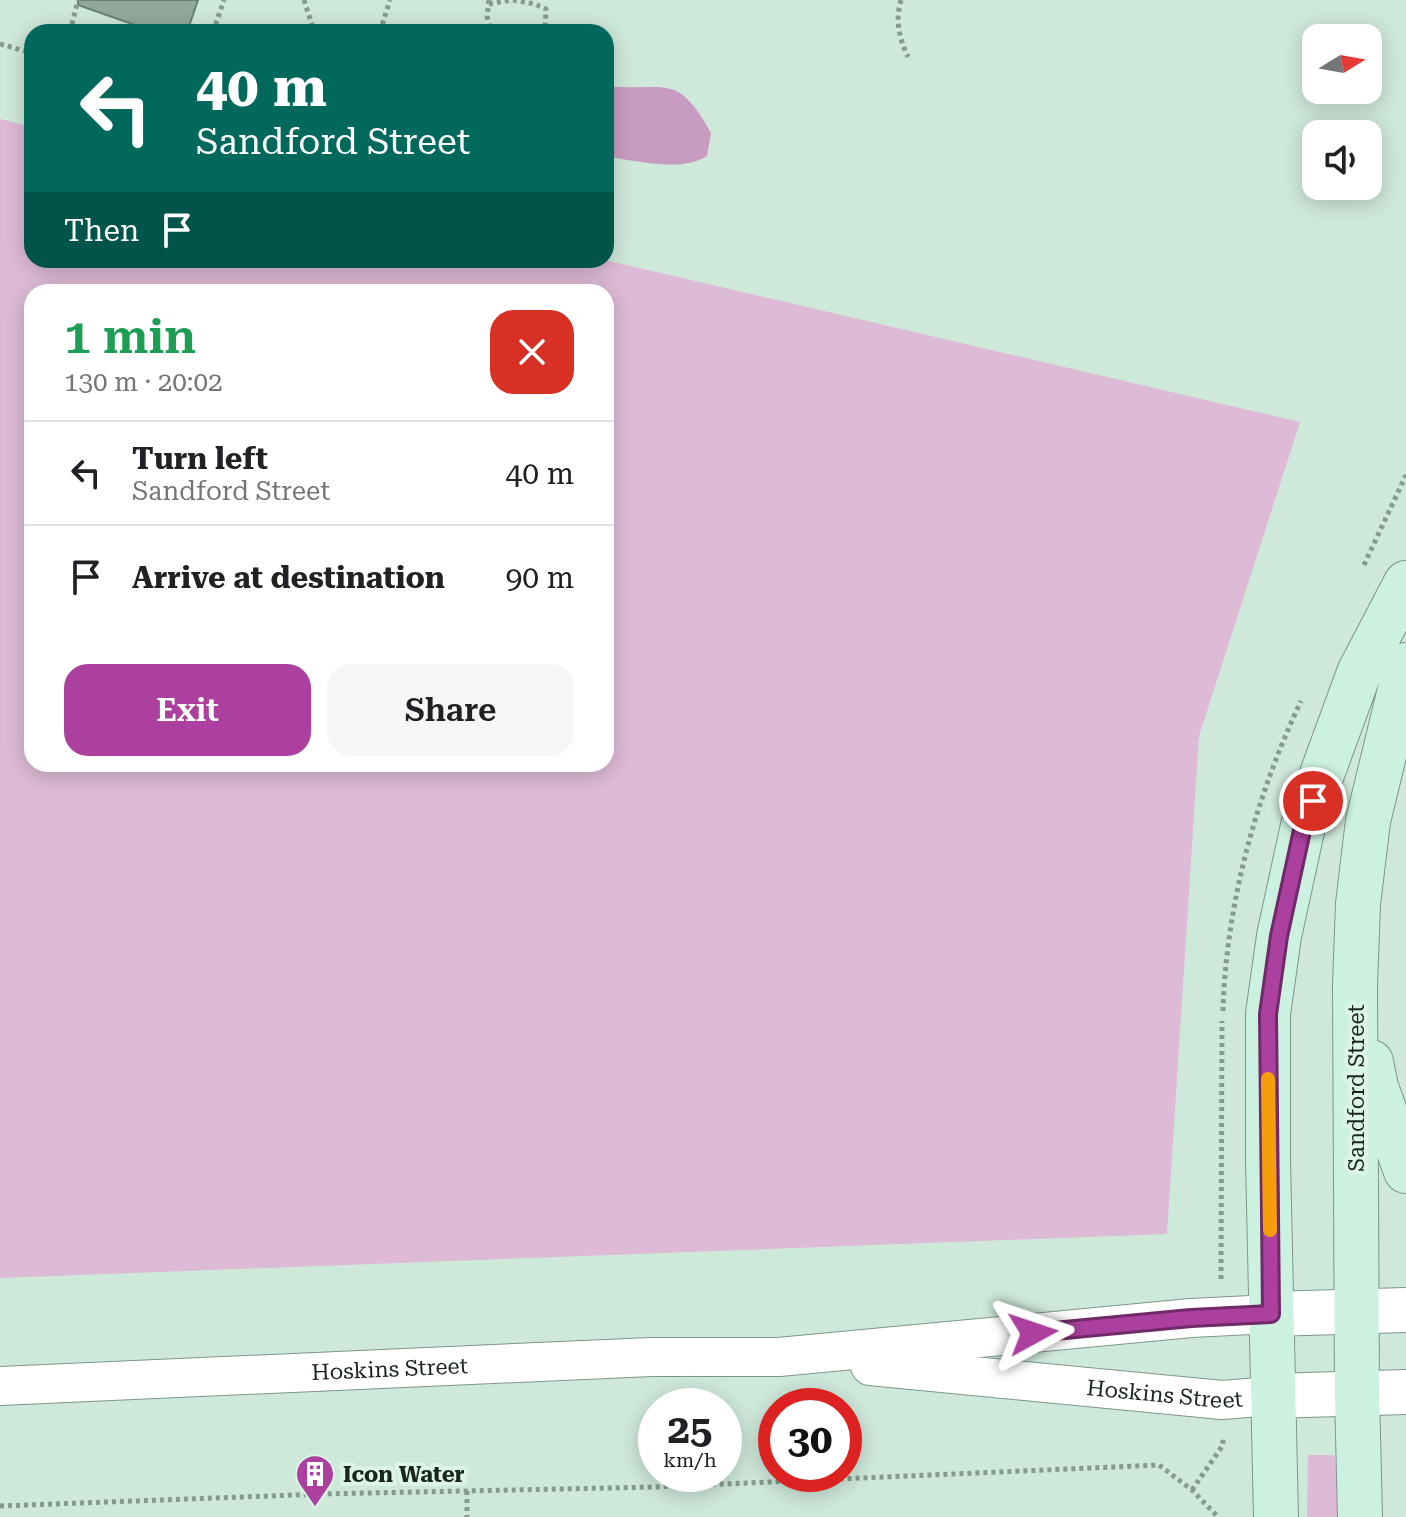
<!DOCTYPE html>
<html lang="en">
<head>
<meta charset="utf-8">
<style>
	body { margin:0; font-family:"Roboto Serif",serif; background:#f6f6f6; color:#202124; height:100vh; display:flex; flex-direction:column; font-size:30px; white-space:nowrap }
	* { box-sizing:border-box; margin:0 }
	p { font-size:26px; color:#757577 }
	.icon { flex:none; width:44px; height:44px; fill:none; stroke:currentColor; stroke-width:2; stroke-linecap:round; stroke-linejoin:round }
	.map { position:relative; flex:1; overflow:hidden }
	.panel { position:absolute; left:24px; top:284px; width:590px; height:488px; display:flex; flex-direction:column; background:#fff; border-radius:24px; box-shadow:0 4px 20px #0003 }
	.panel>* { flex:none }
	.top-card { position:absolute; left:24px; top:24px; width:590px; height:244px; border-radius:24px; box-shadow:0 4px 20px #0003; background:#00695c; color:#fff; overflow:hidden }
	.needle { width:52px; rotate:79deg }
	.controls { position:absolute; left:1302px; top:24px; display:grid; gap:16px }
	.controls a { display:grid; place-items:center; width:80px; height:80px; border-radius:16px; background:#fff; box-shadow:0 4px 20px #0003; font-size:40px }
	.speed { position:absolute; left:638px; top:1388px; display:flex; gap:16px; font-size:40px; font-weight:700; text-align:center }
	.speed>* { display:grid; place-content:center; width:104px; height:104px; border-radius:50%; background:#fff; box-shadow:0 4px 20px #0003; line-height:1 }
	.speed small { font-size:20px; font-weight:400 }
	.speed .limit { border:12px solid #d22; background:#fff; color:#111 }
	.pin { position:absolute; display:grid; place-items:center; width:68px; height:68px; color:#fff; margin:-34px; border:4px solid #fff; border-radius:50%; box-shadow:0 2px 8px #0007 }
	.me { position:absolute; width:88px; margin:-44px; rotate:85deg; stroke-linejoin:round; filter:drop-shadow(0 0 6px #0008) }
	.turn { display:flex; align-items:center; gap:28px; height:168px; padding:0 40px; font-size:36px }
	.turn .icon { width:104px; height:104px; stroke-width:2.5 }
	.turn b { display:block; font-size:56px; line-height:68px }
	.then { display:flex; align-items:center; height:76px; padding:0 40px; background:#0003; gap:16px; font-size:30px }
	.round { display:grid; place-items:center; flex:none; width:84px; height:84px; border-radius:24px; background:#f6f6f6 }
	.head { display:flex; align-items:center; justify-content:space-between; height:136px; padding:0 40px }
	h1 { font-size:48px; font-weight:600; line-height:60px; color:#1e9e55 }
	.cta { display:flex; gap:16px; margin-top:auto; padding:16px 40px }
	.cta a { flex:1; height:92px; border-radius:24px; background:#ac409f; color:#fff; font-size:32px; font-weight:600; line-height:92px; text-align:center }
	.cta a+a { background:#f6f6f6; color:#202124 }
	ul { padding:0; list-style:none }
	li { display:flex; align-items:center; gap:24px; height:104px; padding:0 40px; border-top:2px solid #e0e0e0 }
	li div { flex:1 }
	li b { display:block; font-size:30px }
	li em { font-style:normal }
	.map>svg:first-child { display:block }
	.green { fill:#ddbad6; fill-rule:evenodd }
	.water { fill:#c89cc0 }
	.building { fill:#91a99c; stroke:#6a8275; stroke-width:2 }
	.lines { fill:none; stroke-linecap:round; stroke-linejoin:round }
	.minor-casing { stroke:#7e968a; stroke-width:40 }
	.tertiary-casing { stroke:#7e968a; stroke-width:46 }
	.secondary-casing { stroke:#7e968a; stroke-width:46 }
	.path { stroke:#869a8f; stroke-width:5; stroke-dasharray:4 4; stroke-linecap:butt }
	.minor { stroke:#fff; stroke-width:38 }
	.tertiary { stroke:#fff; stroke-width:44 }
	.secondary { stroke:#ccf1e1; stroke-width:44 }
	.route-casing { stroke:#702a67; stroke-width:20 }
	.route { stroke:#ac409f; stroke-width:14 }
	.slow { stroke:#f59e0b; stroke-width:14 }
	.labels { text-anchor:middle; stroke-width:8; stroke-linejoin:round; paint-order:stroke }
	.street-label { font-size:22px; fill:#1a241f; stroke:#dbf5e7 }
	.poi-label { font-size:22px; font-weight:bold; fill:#1a241f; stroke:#dbf5e7; text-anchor:start }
</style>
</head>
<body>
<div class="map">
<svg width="1406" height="1517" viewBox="0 0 1406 1517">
	<rect width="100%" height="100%" fill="#cee8da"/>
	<!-- green -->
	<path class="green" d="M 0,119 L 32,127 L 32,260 L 605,260 L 1300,422 L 1199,736 L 1167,1234 L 0,1278 ZM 32,292 L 606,292 L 606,764 L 32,764 Z
		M 1308,1455 L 1334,1455 L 1338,1472 L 1339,1517 L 1307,1517 Z"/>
	<!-- water -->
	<path class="water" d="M 606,86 C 668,92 676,71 711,133 L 707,156 C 680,173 637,160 606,157 Z"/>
	<!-- building -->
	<path class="building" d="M 78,0 L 198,0 L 187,32 L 155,32 L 78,5 Z"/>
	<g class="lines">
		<!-- minor casing -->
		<g class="minor-casing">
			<g id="minor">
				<path id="s1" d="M 870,1366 L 1222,1400 L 1272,1396"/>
				<path id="s2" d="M 0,1386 L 651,1357 L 779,1357 L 1191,1318 L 1271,1314"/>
			</g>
		</g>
		<!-- tertiary casing -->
		<g class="tertiary-casing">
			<path id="tertiary" d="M 1271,1314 L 1406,1310
				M 1272,1396 L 1406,1392"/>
		</g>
		<!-- secondary casing -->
		<g class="secondary-casing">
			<path id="secondary" d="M 1371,1062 L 1376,1087 L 1406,1171
				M 1276,1517 L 1268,1161 L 1268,1014 L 1279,936 L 1303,826 L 1359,673 L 1406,583
				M 1360,1517 L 1357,1393 L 1355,985 L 1358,904 L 1368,821 L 1406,665"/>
		</g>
		<!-- path -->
		<path class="path" d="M 304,0 L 312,25 L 310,32
			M 489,0 L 487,16 L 491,32
			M 513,0 L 535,4 L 546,9 L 545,32
			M 901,0 C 895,20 899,38 908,57
			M 489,4 L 511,0
			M 70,32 L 78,0
			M 213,32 L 224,0
			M 380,32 L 390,0
			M 0,44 L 32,53
			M 1364,565 L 1406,475
			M 1223,1011 C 1226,905 1256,796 1301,701
			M 1221,1279 L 1222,1021
			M 1192,1490 L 1223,1445 L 1223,1437
			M 467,1491 L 467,1517
			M 0,1506 L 321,1494 L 655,1487 L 1159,1465 L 1192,1490 L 1218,1517"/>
		<!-- minor -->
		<use href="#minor" class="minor"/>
		<!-- tertiary -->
		<use href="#tertiary" class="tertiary"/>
		<!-- secondary -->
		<use href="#secondary" class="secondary"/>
	</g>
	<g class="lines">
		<!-- route casing -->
		<g class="route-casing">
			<path id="route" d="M 1033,1333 L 1191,1318 L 1271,1314 L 1268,1014 L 1279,936 L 1303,826 L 1313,801"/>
		</g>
		<!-- route -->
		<use href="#route" class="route"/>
		<!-- slow -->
		<path class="slow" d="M 1268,1079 L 1270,1230"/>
	</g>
	<!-- icons -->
	<defs>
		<g id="building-pin" transform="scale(2)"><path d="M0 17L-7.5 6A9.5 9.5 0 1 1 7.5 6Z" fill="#ac409f" stroke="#dbf5e7"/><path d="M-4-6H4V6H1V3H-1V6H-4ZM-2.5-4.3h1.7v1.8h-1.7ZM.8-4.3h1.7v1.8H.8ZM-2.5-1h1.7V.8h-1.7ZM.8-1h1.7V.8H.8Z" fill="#fff"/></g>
	</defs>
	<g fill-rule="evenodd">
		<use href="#building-pin" x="315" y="1474"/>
	</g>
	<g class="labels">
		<!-- street labels -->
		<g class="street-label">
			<text transform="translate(1356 1088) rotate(-90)" y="8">Sandford Street</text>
			<text dy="8" stroke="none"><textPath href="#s2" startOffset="390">Hoskins Street</textPath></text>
			<text dy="8" stroke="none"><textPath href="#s1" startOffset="296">Hoskins Street</textPath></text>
		</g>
		<!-- poi labels -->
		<g class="poi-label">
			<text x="343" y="1482">Icon Water</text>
		</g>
	</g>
</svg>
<div class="controls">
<a><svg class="needle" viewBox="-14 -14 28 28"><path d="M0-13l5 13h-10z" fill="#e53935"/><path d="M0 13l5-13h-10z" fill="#757577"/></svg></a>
<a><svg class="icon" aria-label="sound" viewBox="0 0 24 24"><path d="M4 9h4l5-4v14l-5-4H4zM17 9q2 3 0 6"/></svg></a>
</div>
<div class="speed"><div>25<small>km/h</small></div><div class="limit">30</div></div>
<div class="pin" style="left:1313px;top:801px;background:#d93025"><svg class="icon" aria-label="arrive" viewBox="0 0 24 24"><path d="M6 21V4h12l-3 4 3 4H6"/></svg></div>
<svg class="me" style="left:1033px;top:1333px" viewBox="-20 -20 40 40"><path d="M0-17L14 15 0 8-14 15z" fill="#ac409f" stroke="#fff" stroke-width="4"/></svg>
<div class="top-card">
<div class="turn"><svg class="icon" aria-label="left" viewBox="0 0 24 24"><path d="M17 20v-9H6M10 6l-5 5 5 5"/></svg><div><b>40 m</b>Sandford Street</div></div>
<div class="then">Then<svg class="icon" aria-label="arrive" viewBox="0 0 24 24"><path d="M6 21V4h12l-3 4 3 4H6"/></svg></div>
</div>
<section class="panel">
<div class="head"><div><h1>1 min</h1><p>130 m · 20:02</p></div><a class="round" style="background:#d93025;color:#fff"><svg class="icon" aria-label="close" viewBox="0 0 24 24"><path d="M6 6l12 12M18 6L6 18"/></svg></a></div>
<ul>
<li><svg class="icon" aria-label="left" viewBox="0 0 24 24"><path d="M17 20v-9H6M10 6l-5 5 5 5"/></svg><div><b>Turn left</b><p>Sandford Street</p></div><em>40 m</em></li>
<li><svg class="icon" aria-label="arrive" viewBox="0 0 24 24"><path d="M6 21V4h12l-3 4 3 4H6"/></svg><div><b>Arrive at destination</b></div><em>90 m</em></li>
</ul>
<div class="cta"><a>Exit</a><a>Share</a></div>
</section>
</div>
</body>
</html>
